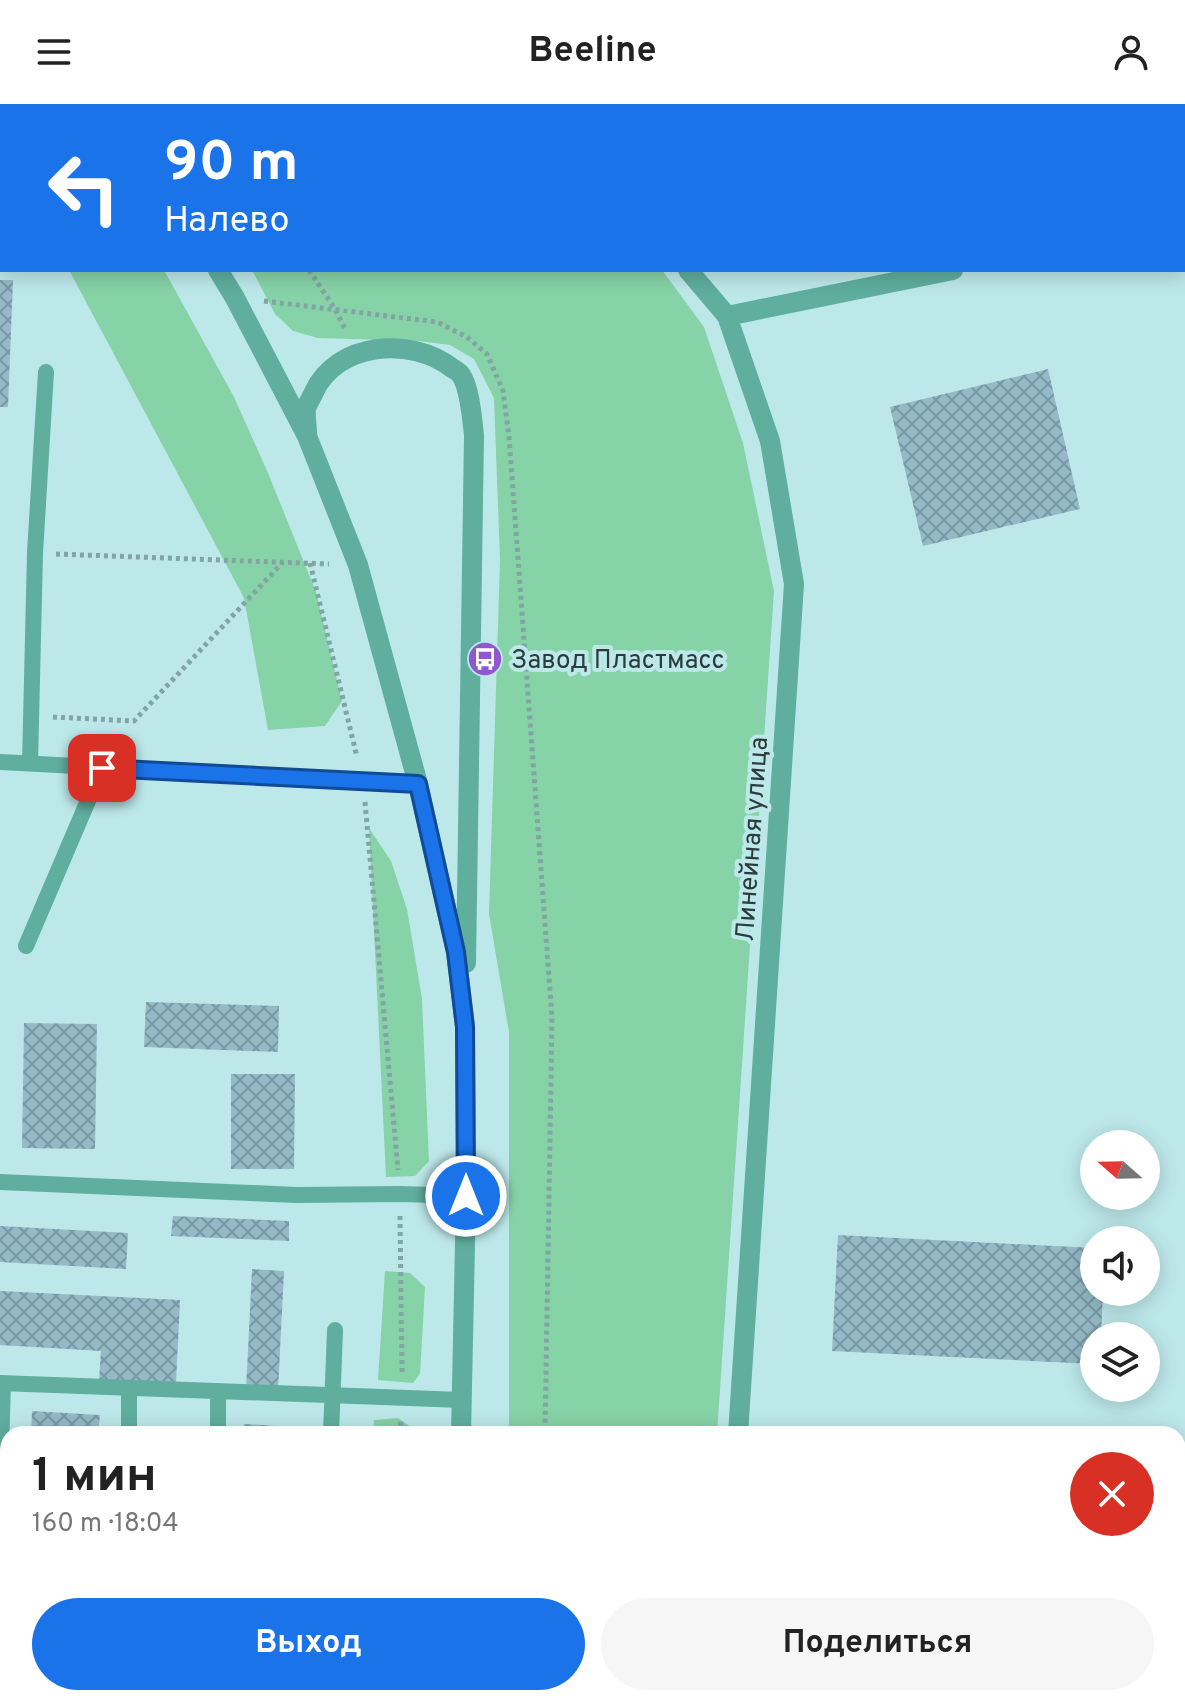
<!DOCTYPE html>
<html lang="ru">
<head>
<meta charset="utf-8">
<style>
	body { margin:0; font-family:Overpass,sans-serif; background:#f6f6f6; color:#222; height:100vh; display:flex; flex-direction:column; font-size:30px; white-space:nowrap }
	* { box-sizing:border-box; margin:0 }
	p { font-size:26px; color:#767676 }
	.icon { flex:none; width:44px; height:44px; fill:none; stroke:currentColor; stroke-width:2; stroke-linecap:round; stroke-linejoin:round }
	.map { position:relative; flex:1; overflow:hidden }
	.panel { position:absolute; left:0px; top:1322px; width:1186px; height:280px; display:flex; flex-direction:column; background:#fff; border-radius:24px 24px 0 0; box-shadow:0 4px 20px #0003 }
	.panel>* { flex:none }
	.banner { position:absolute; left:0px; top:0px; width:1186px; height:168px; box-shadow:0 4px 20px #0003; background:#1a73e8; color:#fff; overflow:hidden }
	.needle { width:52px; rotate:290deg }
	.tools { position:absolute; left:1080px; top:1026px; display:grid; gap:16px }
	.tools a { display:grid; place-items:center; width:80px; height:80px; border-radius:50%; background:#fff; box-shadow:0 4px 20px #0003; font-size:40px }
	.pin { position:absolute; display:grid; place-items:center; width:68px; height:68px; color:#fff; margin:-34px; border-radius:16px; box-shadow:0 4px 12px #0006 }
	.me { position:absolute; width:88px; margin:-44px; rotate:0deg; stroke-linejoin:round; filter:drop-shadow(0 0 6px #0008) }
	.turn { display:flex; align-items:center; gap:28px; height:168px; padding:0 32px; font-size:36px }
	.turn .icon { width:104px; height:104px; stroke-width:2.5 }
	.turn b { display:block; font-size:56px; line-height:68px }
	.round { display:grid; place-items:center; flex:none; width:84px; height:84px; border-radius:42px; background:#f6f6f6 }
	.summary { display:flex; align-items:center; justify-content:space-between; height:136px; padding:0 32px }
	h1 { font-size:48px; font-weight:700; line-height:60px }
	.button { display:flex; gap:16px; margin-top:auto; padding:16px 32px }
	.button a { flex:1; height:92px; border-radius:48px; background:#1a73e8; color:#fff; font-size:32px; font-weight:700; line-height:92px; text-align:center }
	.button a+a { background:#f6f6f6; color:#222 }
	header { display:flex; justify-content:space-between; align-items:center; height:104px; padding:0 32px; background:#fff; font-size:36px; font-weight:700 }
	.map>svg:first-child { display:block }
	.grass { fill:#87d3a8 }
	.building { fill:url(#building-cross-hatch) }
	.lines { fill:none; stroke-linecap:round; stroke-linejoin:round }
	.path { stroke:#83a4a5; stroke-width:5; stroke-dasharray:4 4; stroke-linecap:butt }
	.service { stroke:#5fae9e; stroke-width:16 }
	.minor { stroke:#5fae9e; stroke-width:20 }
	.secondary { stroke:#21917f; stroke-width:20 }
	.route-casing { stroke:#114b97; stroke-width:20 }
	.route { stroke:#1a73e8; stroke-width:14 }
	.labels { text-anchor:middle; stroke-width:8; stroke-linejoin:round; paint-order:stroke }
	.poi-label { font-size:26px; fill:#2b3c3d; stroke:#bde8ea; text-anchor:start }
	.street-label { font-size:26px; fill:#2b3c3d; stroke:#bde8ea }
</style>
</head>
<body>
<header><svg class="icon" aria-label="menu" viewBox="0 0 24 24"><path d="M4 6h16M4 12h16M4 18h16"/></svg>Beeline<svg class="icon" aria-label="person" viewBox="0 0 24 24"><circle cx="12" cy="8" r="4"/><path d="M4 21q1-7 8-7t8 7"/></svg></header>
<div class="map">
<svg width="1185" height="1602" viewBox="0 0 1185 1602">
	<defs>
		<pattern id="building-cross-hatch" width="8" height="8" patternUnits="userSpaceOnUse" patternTransform="scale(2)"><rect width="8" height="8" fill="#94bac7"/><path d="M0 0l8 8M0 8l8-8" fill="none" stroke="#7998a3"/></pattern>
	</defs>
	<rect width="100%" height="100%" fill="#bde8ea"/>
	<!-- grass -->
	<path class="grass" d="M 158,0 L 521,0 L 523,2 L 159,2 Z
		M 69,166 L 164,166 L 234,293 L 268,369 L 316,488 L 342,597 L 325,622 L 268,626 L 244,494 Z
		M 252,166 L 662,166 L 704,223 L 743,339 L 774,487 L 717,1330 L 509,1330 L 509,928 L 489,810 L 500,456 L 494,294 L 474,255 L 450,241 L 418,237 L 318,234 L 293,227 L 275,210 Z
		M 369,724 L 391,757 L 407,805 L 422,895 L 429,1057 L 415,1072 L 386,1073 Z
		M 385,1167 L 410,1169 L 425,1183 L 420,1270 L 413,1279 L 378,1276 Z
		M 398,1314 L 417,1327 L 417,1330 L 373,1330 L 374,1316 Z
		M 543,1594 L 699,1594 L 699,1602 L 550,1597 Z"/>
	<!-- building -->
	<path class="building" d="M 0,176 L 13,176 L 8,303 L 0,303 Z
		M 1048,265 L 1080,405 L 923,442 L 890,303 Z
		M 146,898 L 279,902 L 278,948 L 144,943 Z
		M 24,919 L 97,920 L 95,1045 L 22,1044 Z
		M 231,970 L 295,970 L 294,1065 L 231,1065 Z
		M 173,1112 L 289,1117 L 289,1137 L 171,1132 Z
		M 0,1122 L 128,1129 L 126,1165 L 0,1158 Z
		M 838,1131 L 1094,1144 L 1094,1188 L 1103,1188 L 1101,1232 L 1094,1232 L 1094,1260 L 832,1247 Z
		M 252,1165 L 284,1167 L 278,1287 L 246,1286 Z
		M 0,1187 L 180,1196 L 176,1279 L 99,1275 L 101,1247 L 0,1241 Z
		M 32,1307 L 100,1311 L 98,1330 L 31,1330 Z
		M 244,1320 L 277,1322 L 277,1330 L 244,1330 Z
		M 0,1512 L 8,1512 L 7,1550 L 0,1550 Z"/>
	<g class="lines">
		<!-- path -->
		<path class="path" d="M 197,0 L 198,2
			M 309,166 L 335,205 L 346,227
			M 264,197 L 437,218 L 467,233 L 487,250 L 503,287 L 509,333 L 552,914 L 545,1330
			M 56,450 L 329,460
			M 310,459 L 357,653
			M 53,613 L 134,617 L 283,458
			M 365,698 L 398,1066
			M 400,1112 L 402,1270
			M 400,1330 L 401,1316
			M 259,1594 L 259,1602"/>
		<!-- service -->
		<path class="service" d="M 0,658 L 418,680
			M 30,659 L 35,449 L 46,268
			M 26,842 L 102,664
			M 0,1078 L 297,1091 L 400,1090 L 466,1092
			M 0,1279 L 462,1296
			M 129,1284 L 129,1330
			M 218,1330 L 218,1287
			M 331,1330 L 335,1226
			M 0,1379 L 3,1279"/>
		<!-- minor -->
		<path class="minor" d="M 108,0 L 109,2
			M 547,0 L 549,2
			M 1184,119 L 1185,119
			M 218,166 L 235,194 L 307,332 L 358,461 L 418,680 L 456,848 L 465,923 L 466,1092 L 461,1330
			M 688,166 L 727,212 L 770,337 L 794,480 L 738,1330
			M 727,212 L 953,166
			M 307,330 C 307,322 305,312 306,305 C 307,300 312,293 314,288 C 337,238 411,232 452,264 C 455,266 459,268 461,271 C 470,284 472,315 474,331 L 466,859
			M 452,1602 L 452,1594
			M 720,1602 L 721,1594"/>
		<!-- secondary -->
		<path class="secondary" d="M 0,1592 L 8,1592
			M 44,1594 L 216,1602"/>
	</g>
	<g class="lines">
		<!-- route casing -->
		<g class="route-casing">
			<path id="route" d="M 102,664 L 418,680 L 456,848 L 465,923 L 466,1092"/>
		</g>
		<!-- route -->
		<use href="#route" class="route"/>
	</g>
	<!-- icons -->
	<defs>
		<g id="bus-disc" transform="scale(1.8)"><circle r="9.5" fill="#9058d0" stroke="#bde8ea"/><path d="M-5-6H5V4H4V6H2V4H-2V6H-4V4H-5ZM-3.5-4V0h7V-4ZM-3.5 1.2v1.5H-2V1.2ZM2 1.2v1.5H3.5V1.2Z" fill="#fff"/></g>
	</defs>
	<g fill-rule="evenodd">
		<use href="#bus-disc" x="485" y="555"/>
	</g>
	<g class="labels">
		<!-- poi labels -->
		<g class="poi-label">
			<text x="511" y="564">Завод Пластмасс</text>
		</g>
		<!-- street labels -->
		<g class="street-label">
			<text transform="translate(751 735) rotate(-86)" y="9">Линейная улица</text>
		</g>
	</g>
</svg>
<div class="tools">
<a><svg class="needle" viewBox="-14 -14 28 28"><path d="M0-13l5 13h-10z" fill="#e53935"/><path d="M0 13l5-13h-10z" fill="#767676"/></svg></a>
<a><svg class="icon" aria-label="sound" viewBox="0 0 24 24"><path d="M4 9h4l5-4v14l-5-4H4zM17 9q2 3 0 6"/></svg></a>
<a><svg class="icon" aria-label="layers" viewBox="0 0 24 24"><path d="M12 4l9 5-9 5-9-5zM3 14l9 5 9-5"/></svg></a>
</div>
<div class="pin" style="left:102px;top:664px;background:#d93025"><svg class="icon" aria-label="arrive" viewBox="0 0 24 24"><path d="M6 21V4h12l-3 4 3 4H6"/></svg></div>
<svg class="me" style="left:466px;top:1092px" viewBox="-20 -20 40 40"><circle r="17" fill="#1a73e8" stroke="#fff" stroke-width="3"/><path d="M0-11L8 9 0 5-8 9z" fill="#fff"/></svg>
<div class="banner">
<div class="turn"><svg class="icon" aria-label="left" viewBox="0 0 24 24"><path d="M17 20v-9H6M10 6l-5 5 5 5"/></svg><div><b>90 m</b>Налево</div></div>
</div>
<section class="panel">
<div class="summary"><div><h1>1 мин</h1><p>160 m · 18:04</p></div><a class="round" style="background:#d93025;color:#fff"><svg class="icon" aria-label="close" viewBox="0 0 24 24"><path d="M6 6l12 12M18 6L6 18"/></svg></a></div>
<div class="button"><a>Выход</a><a>Поделиться</a></div>
</section>
</div>
</body>
</html>
